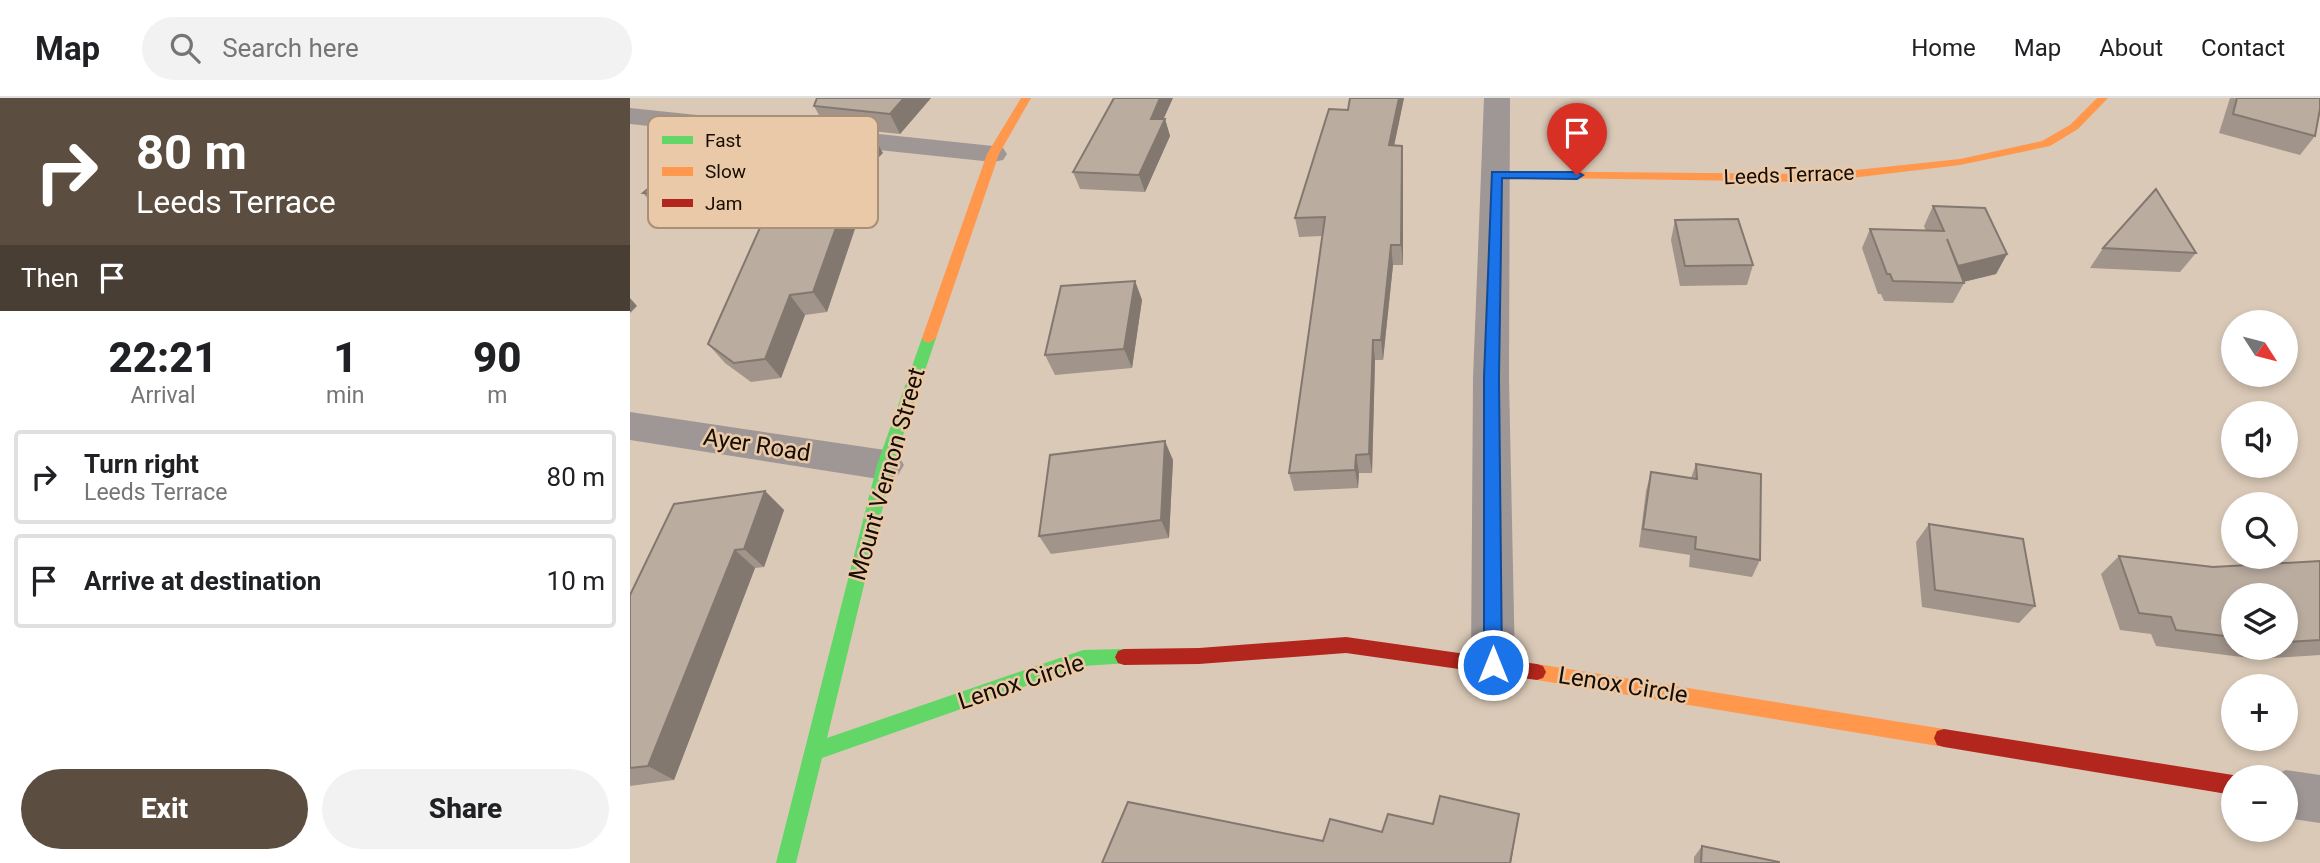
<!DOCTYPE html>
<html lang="en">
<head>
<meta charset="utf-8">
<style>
	body { margin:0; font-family:Roboto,sans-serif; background:#f2f2f2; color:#202124; height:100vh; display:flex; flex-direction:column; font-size:26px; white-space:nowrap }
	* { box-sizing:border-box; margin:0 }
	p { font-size:23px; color:#757577 }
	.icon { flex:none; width:38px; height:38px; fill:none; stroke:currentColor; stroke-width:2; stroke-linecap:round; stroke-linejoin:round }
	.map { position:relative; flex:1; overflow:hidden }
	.side { display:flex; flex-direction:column; background:#fff; width:630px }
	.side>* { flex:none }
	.top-card { background:#5b4e41; color:#fff; overflow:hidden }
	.needle { width:46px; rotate:126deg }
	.fabs { position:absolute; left:1591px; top:212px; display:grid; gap:14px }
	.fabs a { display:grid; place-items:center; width:77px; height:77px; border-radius:50%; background:#fff; box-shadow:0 4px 10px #0003; font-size:35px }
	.pin { position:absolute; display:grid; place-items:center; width:60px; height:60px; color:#fff; margin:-72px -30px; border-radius:50% 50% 50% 0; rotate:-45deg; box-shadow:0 0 7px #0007 }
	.pin .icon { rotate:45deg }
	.me { position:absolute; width:77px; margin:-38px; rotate:0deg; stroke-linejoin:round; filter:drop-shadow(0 0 5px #0008) }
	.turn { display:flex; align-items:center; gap:24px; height:147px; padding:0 21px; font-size:32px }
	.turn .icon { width:91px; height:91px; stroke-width:2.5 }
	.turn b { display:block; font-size:49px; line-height:60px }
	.then { display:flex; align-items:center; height:66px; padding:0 21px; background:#0003; gap:14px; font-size:26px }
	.eta { display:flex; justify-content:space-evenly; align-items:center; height:119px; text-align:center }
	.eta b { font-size:42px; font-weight:800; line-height:49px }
	.button { display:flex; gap:14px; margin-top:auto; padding:14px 21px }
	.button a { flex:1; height:80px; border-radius:42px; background:#5b4e41; color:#fff; font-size:28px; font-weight:800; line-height:80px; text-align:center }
	.button a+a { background:#f2f2f2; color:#202124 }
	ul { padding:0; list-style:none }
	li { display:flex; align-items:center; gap:21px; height:94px; margin:0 14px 10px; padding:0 7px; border:4px solid #e0e0e0; border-radius:7px }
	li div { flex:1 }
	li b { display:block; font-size:26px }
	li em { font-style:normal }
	header { display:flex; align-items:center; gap:42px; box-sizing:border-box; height:98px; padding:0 35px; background:#fff; border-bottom:2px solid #e0e0e0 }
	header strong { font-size:33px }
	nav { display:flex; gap:38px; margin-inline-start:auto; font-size:24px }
	.search { width:490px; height:63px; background:#f2f2f2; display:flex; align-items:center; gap:18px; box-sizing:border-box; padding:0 24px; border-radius:38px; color:#757577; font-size:26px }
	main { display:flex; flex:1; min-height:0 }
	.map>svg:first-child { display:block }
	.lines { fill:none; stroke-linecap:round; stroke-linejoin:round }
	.street { fill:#9f9795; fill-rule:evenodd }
	.fast { fill:#63d668; fill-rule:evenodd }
	.slow { fill:#ff974d; fill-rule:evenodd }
	.jam { fill:#b3261e; fill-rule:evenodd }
	.wall { fill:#a1948a; fill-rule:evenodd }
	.shaded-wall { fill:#837870 }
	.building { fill:#bbaca0; stroke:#837870; stroke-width:2 }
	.route { fill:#1a73e8; stroke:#114b97; stroke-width:2 }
	.labels { text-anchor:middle; stroke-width:5; stroke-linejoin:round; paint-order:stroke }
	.far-street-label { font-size:21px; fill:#170c02; stroke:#e9c9a8 }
	.street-label { font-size:24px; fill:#170c02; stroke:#e9c9a8 }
	.key { fill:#e9c9a8; stroke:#aa9076; stroke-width:2 }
	.key-label { font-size:19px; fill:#170c02 }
</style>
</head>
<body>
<header>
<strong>Map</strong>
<div class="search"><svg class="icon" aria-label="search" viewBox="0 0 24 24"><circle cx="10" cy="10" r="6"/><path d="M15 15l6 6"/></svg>Search here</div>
<nav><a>Home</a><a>Map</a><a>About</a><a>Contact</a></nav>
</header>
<main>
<section class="side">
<div class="top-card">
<div class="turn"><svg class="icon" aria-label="right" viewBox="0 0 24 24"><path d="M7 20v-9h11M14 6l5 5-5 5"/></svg><div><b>80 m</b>Leeds Terrace</div></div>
<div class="then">Then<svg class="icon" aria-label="arrive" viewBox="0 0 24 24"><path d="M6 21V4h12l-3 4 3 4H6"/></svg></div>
</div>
<div class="eta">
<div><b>22:21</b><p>Arrival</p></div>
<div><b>1</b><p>min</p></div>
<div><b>90</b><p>m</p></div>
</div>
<ul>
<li><svg class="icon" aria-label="right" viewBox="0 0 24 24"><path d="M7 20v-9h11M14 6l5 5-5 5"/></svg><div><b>Turn right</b><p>Leeds Terrace</p></div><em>80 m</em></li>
<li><svg class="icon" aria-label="arrive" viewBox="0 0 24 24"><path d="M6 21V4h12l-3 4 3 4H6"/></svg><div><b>Arrive at destination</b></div><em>10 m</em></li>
</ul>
<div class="button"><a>Exit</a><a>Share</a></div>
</section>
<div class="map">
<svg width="1690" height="765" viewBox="0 0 1690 765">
	<rect width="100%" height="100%" fill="#dac9b7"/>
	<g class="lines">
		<!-- street -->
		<path class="street" d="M 854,0 L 880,0 L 879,280 L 885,567 L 879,581 L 863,587 L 847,581 L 841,567 L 843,280 Z
			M 0,10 L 363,48 L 373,50 L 377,56 L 373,62 L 363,64 L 0,26 Z
			M 0,314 L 255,352 L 268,357 L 274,367 L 268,377 L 255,382 L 0,342 Z
			M 1656,672 L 1690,677 L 1690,725 L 1656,720 L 1656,679 L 1639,679 Z"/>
		<!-- fast -->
		<path class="fast" d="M 299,235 L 306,240 L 263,367 L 197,640 L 453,552 L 494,551 L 500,553 L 503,559 L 500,565 L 453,568 L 192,660 L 166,765 L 146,765 L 247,367 L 292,240 Z"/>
		<!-- slow -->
		<path class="slow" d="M 391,0 L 401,0 L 369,56 L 306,240 L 299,245 L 294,243 L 292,240 L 357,56 Z
			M 1467,0 L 1478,0 L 1448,31 L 1420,48 L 1330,67 L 1188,84 L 867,79 L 861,76 L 867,73 L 1188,76 L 1330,61 L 1412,43 L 1440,27 Z
			M 907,566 L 1314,631 L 1321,633 L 1324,640 L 1321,647 L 1314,649 L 907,582 L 901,580 L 898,574 L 901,568 Z"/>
		<!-- jam -->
		<path class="jam" d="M 716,539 L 907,566 L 913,568 L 916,574 L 913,580 L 907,582 L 716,555 L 569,566 L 494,567 L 488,565 L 485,559 L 488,553 L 494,551 L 569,550 Z
			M 1314,631 L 1603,677 L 1607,679 L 1603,679 L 1603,697 L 1314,649 L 1307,647 L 1304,640 L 1307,633 Z"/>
	</g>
	<!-- wall -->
	<path class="wall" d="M 187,0 L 301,0 L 270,36 L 195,28 L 184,8 Z
		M 774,0 L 764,48 L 773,67 L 773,167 L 763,167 L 753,262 L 745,262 L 742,375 L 729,375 L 728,390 L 664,393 L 659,375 L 692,138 L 669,139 L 665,120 Z
		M 1600,0 L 1690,0 L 1685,38 L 1670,57 L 1589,35 Z
		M 533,21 L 535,21 L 540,38 L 515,94 L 450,91 L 443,74 Z
		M 253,55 L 249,59 L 197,214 L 175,217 L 151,280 L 121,284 L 95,265 L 78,246 Z
		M 124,57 L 138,77 L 94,121 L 30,115 L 13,95 Z
		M 1303,108 L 1377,156 L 1366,176 L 1333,184 L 1334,185 L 1323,205 L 1254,203 L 1251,196 L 1248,196 L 1232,150 L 1240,131 L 1296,133 L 1294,128 Z
		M 1045,122 L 1123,167 L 1117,187 L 1050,188 L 1041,142 Z
		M 1473,150 L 1566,155 L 1550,174 L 1460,170 Z
		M 505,183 L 512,202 L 502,270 L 425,277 L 415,257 Z
		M 543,362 L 539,440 L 421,456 L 409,438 Z
		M 1066,366 L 1130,462 L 1122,479 L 1059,469 L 1060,457 L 1009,449 L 1016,393 L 1021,374 L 1061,380 Z
		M 135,393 L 154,412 L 134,469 L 125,470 L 44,682 L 0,688 L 0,497 Z
		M 1299,426 L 1405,508 L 1389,525 L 1292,509 L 1286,444 Z
		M 1489,458 L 1583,469 L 1690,463 L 1690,557 L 1627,561 L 1526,548 L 1521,536 L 1490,532 L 1471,476 ZM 1603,497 L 1656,497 L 1656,550 L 1603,550 Z
		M 1072,748 L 1149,765 L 1064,765 L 1064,759 Z"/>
	<!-- shaded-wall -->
	<path class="shaded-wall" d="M 274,0 L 301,0 L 270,36 L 260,16 Z
		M 530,0 L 543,0 L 526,38 L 521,21 Z
		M 769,0 L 774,0 L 760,67 L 759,47 Z
		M 535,21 L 540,38 L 515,94 L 509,77 Z
		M 242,36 L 253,55 L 249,59 L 197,214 L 183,194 L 238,40 Z
		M 772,48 L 773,67 L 773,167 L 771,147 Z
		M 124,57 L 138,77 L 94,121 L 79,101 Z
		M 761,147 L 763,167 L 753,262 L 751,242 Z
		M 1377,156 L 1366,176 L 1329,185 L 1328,168 Z
		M 505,183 L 512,202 L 502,270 L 494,251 Z
		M 160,197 L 175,217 L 151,280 L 135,261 Z
		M 0,200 L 7,208 L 0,215 Z
		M 743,242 L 745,262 L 742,375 L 739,356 Z
		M 535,343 L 543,362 L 539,440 L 531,422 Z
		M 726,357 L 729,375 L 728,390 L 725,372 Z
		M 135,393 L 154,412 L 134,469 L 114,451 Z
		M 105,452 L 125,470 L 44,682 L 18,668 Z
		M 889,716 L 881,765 L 880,765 Z"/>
	<!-- building -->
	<path class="building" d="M 187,0 L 274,0 L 260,16 L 184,8 Z
		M 484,0 L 530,0 L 521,21 L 535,21 L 509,77 L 443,74 Z
		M 720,0 L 769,0 L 759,47 L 772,48 L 771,147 L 761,147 L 751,242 L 743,242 L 739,356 L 726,357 L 725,372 L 659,375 L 695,119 L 665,120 L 699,11 L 718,12 Z
		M 1607,0 L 1690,0 L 1690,11 L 1685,38 L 1603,16 Z
		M 175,29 L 242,36 L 238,40 L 183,194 L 160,197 L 135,261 L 104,265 L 78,246 Z
		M 66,51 L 124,57 L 79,101 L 13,95 Z
		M 1526,91 L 1566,155 L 1473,150 Z
		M 1303,108 L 1355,110 L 1377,156 L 1328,168 L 1317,141 L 1334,185 L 1263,183 L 1260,176 L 1257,176 L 1240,131 L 1314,133 Z
		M 1108,121 L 1123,167 L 1055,168 L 1045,122 Z
		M 505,183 L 494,251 L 415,257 L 431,188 Z
		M 535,343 L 531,422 L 409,438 L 420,357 Z
		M 1066,366 L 1131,376 L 1130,462 L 1065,451 L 1066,439 L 1013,431 L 1021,374 L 1067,381 Z
		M 135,393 L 114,451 L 105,452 L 18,668 L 0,670 L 0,497 L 44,406 Z
		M 1299,426 L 1393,441 L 1405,508 L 1305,492 Z
		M 1489,458 L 1583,469 L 1690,463 L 1690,542 L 1656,544 L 1656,497 L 1603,497 L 1603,539 L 1546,532 L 1541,519 L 1509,515 Z
		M 810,698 L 889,716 L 880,765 L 472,765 L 498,704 L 693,743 L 700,721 L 752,734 L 758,716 L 803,726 Z
		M 1072,748 L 1149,764 L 1149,765 L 1071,765 Z"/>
	<!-- route -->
	<path class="route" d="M 862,74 L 947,74 L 953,77 L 947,81 L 872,80 L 869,279 L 872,567 L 869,573 L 863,576 L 856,573 L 854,567 L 854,279 Z"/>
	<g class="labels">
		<!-- far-street labels -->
		<g class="far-street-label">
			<text transform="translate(1159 77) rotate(-2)" y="7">Leeds Terrace</text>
		</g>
		<!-- street labels -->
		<g class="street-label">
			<text transform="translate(127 347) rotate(9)" y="8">Ayer Road</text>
			<text transform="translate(257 376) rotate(-74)" y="8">Mount Vernon Street</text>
			<text transform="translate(391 584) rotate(-18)" y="8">Lenox Circle</text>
			<text transform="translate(993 587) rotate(9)" y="8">Lenox Circle</text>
		</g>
	</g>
	<!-- legend -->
	<rect x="18" y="18" width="230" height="112" rx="10" class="key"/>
	<rect x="32" y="38" width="31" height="8" fill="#63d668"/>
	<rect x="32" y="69" width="31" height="9" fill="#ff974d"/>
	<rect x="32" y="101" width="31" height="8" fill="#b3261e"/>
	<g class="key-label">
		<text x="75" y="49">Fast</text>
		<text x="75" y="80">Slow</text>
		<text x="75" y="112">Jam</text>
	</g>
</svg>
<div class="fabs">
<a><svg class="needle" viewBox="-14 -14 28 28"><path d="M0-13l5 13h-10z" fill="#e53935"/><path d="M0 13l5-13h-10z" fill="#757577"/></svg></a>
<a><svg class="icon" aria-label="sound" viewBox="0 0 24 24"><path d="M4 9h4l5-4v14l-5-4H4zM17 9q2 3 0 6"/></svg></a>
<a><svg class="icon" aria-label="search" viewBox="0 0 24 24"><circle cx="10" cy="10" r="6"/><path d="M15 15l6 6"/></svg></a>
<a><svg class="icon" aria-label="layers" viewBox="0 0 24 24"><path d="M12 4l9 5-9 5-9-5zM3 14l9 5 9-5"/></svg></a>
<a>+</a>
<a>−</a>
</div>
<div class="pin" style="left:947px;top:77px;background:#d93025"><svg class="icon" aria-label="arrive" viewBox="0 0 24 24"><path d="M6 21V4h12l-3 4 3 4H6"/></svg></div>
<svg class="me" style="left:863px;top:567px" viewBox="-20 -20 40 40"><circle r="17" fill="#1a73e8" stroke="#fff" stroke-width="3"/><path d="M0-11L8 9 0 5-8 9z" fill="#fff"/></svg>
</div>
</main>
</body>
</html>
